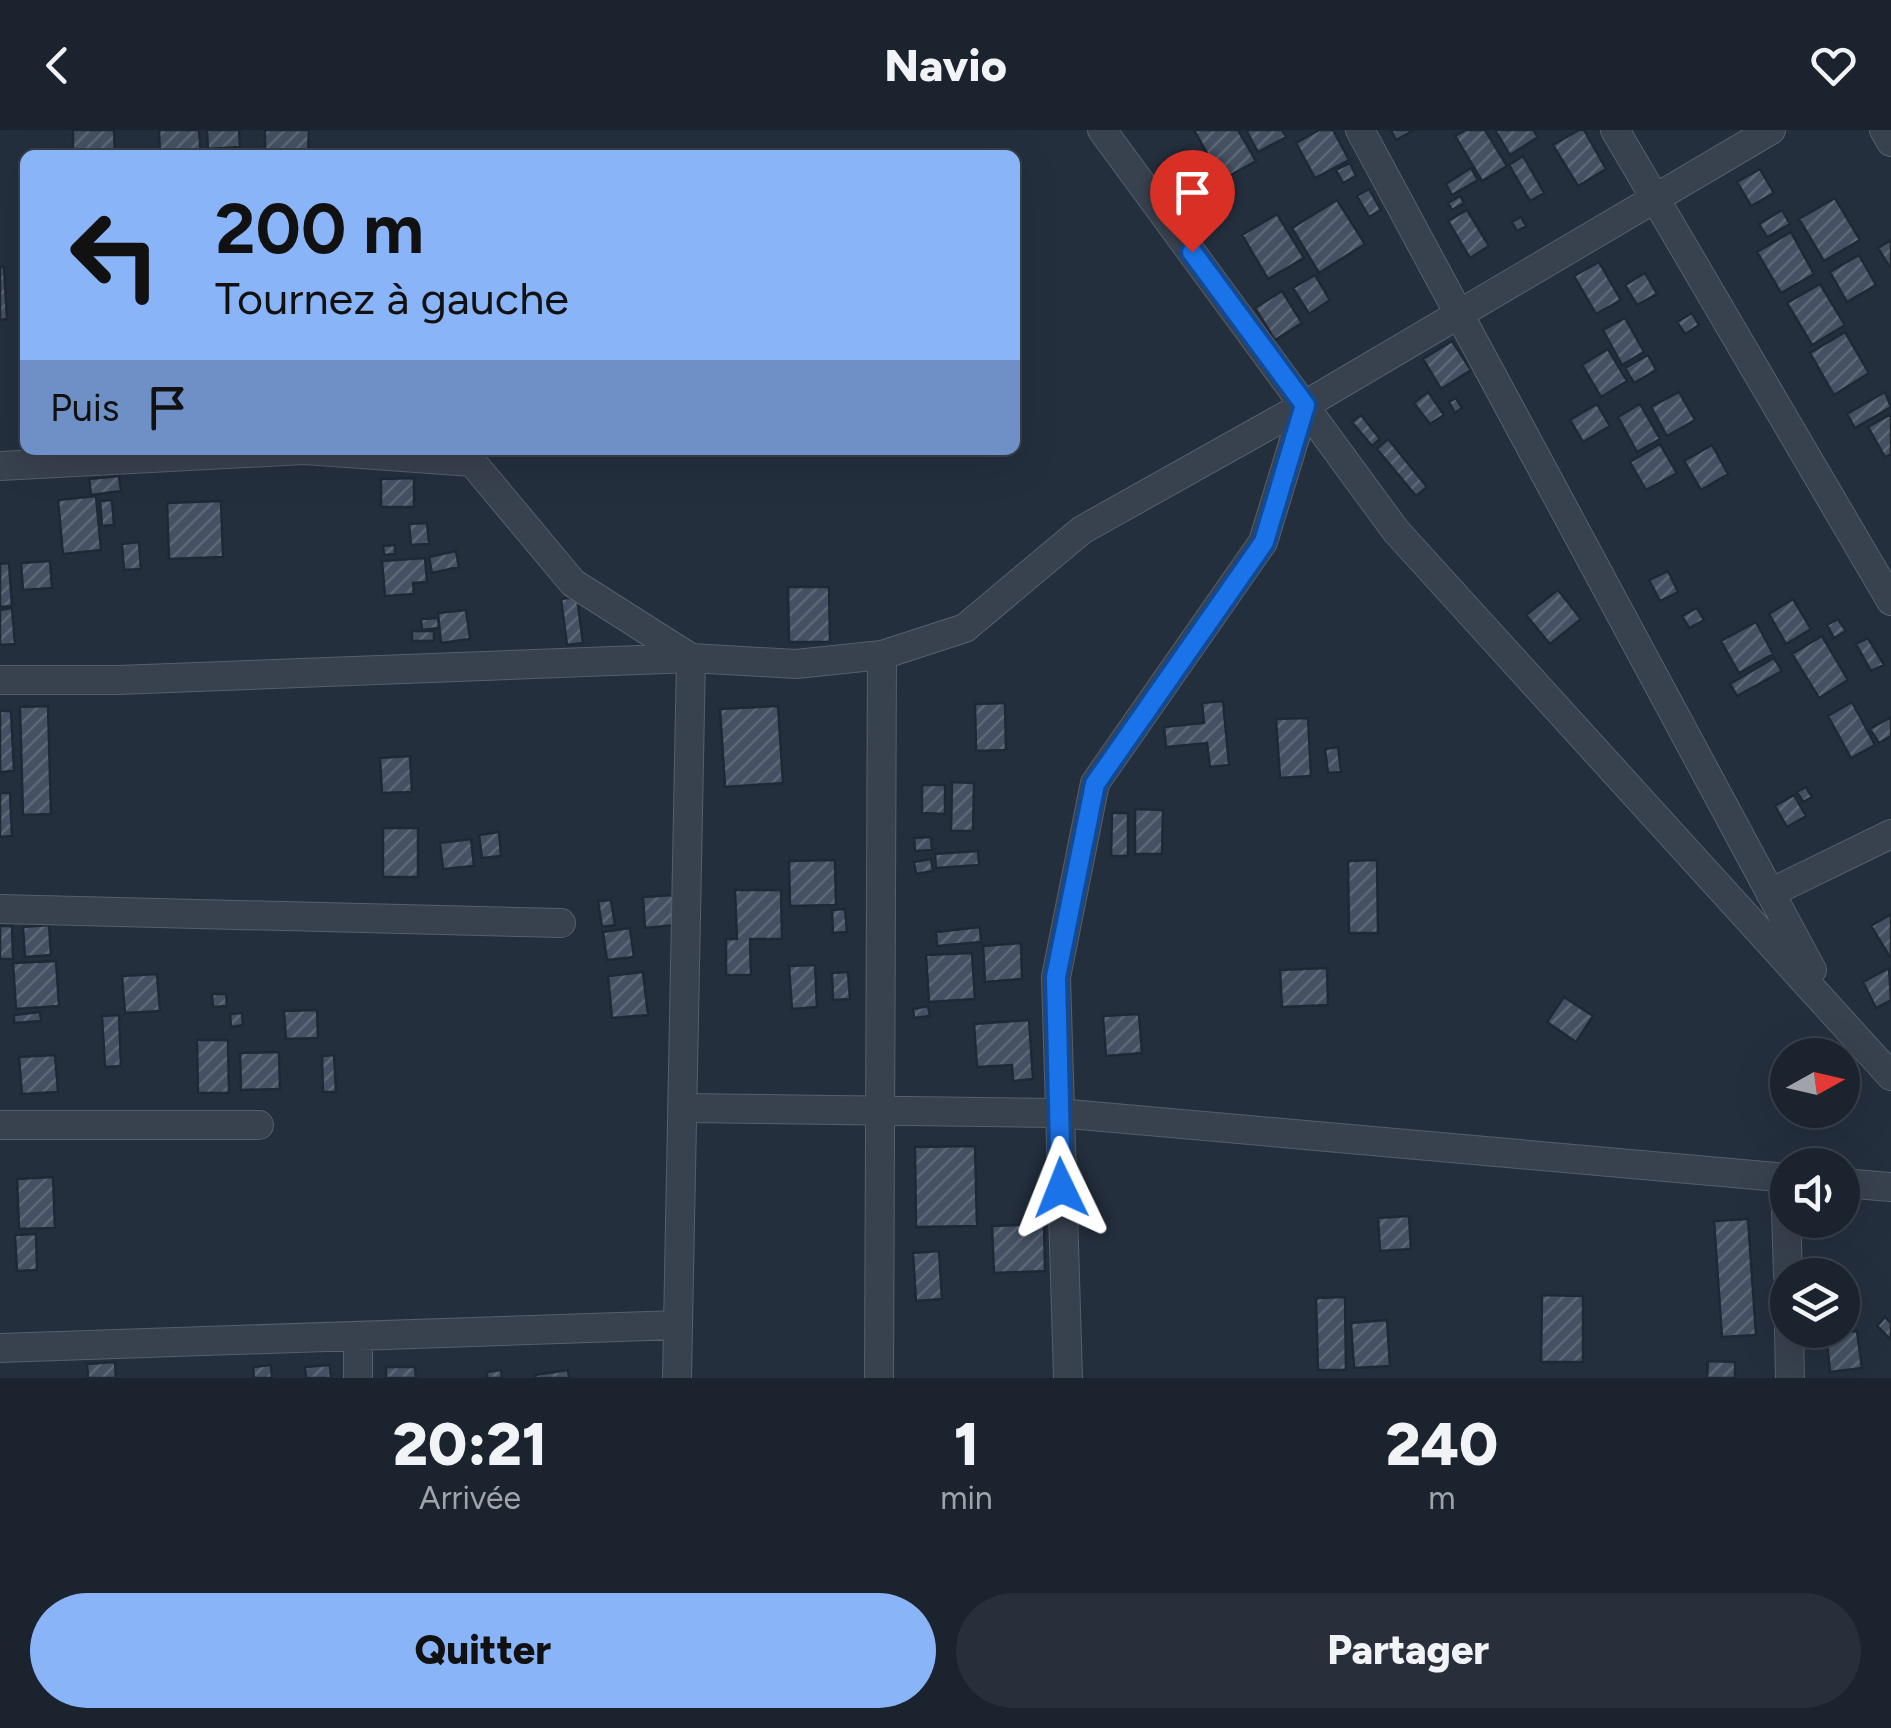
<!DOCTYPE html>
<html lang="fr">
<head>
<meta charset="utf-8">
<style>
	body { margin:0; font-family:Figtree,sans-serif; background:#282f3a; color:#f1f3f6; height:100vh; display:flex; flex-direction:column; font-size:38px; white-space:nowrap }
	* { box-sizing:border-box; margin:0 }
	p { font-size:32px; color:#a0a4aa }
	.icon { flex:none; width:55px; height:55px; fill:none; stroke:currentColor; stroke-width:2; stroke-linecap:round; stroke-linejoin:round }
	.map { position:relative; height:1248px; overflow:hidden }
	.sheet { display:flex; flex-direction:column; background:#1b232e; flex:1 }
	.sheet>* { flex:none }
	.top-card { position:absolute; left:20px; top:20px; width:1000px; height:305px; border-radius:15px; box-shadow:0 10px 40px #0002,0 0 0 2px #39404a; background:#8ab4f8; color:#111; overflow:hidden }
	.needle { width:65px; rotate:82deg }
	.fabs { position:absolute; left:1770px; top:908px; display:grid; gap:20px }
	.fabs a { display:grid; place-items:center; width:90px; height:90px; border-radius:50%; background:#1b232e; box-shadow:0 10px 40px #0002,0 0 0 2px #39404a; font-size:50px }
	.pin { position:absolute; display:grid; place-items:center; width:85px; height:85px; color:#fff; margin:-102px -42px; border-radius:50% 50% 50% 0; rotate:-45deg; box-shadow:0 0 10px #0007 }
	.pin .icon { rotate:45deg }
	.me { position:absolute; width:110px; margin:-55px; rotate:358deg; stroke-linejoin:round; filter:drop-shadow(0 0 8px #0008) }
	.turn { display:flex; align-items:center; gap:35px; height:210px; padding:0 30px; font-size:45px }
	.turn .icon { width:130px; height:130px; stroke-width:2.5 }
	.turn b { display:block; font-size:70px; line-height:85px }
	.then { display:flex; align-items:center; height:95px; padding:0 30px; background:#0003; gap:20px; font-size:38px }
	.eta { display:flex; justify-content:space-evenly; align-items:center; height:170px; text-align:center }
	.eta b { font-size:60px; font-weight:800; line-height:70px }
	.cta { display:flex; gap:20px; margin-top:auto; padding:20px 30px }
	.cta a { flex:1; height:115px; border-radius:60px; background:#8ab4f8; color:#111; font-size:40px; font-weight:800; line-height:115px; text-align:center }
	.cta a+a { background:#282f3a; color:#f1f3f6 }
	header { display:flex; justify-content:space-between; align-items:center; height:130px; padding:0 30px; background:#1b232e; font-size:45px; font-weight:800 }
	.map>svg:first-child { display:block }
	.building { fill:url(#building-hatch); stroke:#1f2835; stroke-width:2.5 }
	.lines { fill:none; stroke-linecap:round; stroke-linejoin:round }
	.street-casing { stroke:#565f6c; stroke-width:30 }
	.street { stroke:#38414e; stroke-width:28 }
	.route-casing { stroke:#114b97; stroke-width:25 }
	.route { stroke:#1a73e8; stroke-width:18 }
</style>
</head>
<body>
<header><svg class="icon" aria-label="back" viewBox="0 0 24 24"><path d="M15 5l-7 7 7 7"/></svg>Navio<svg class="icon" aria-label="heart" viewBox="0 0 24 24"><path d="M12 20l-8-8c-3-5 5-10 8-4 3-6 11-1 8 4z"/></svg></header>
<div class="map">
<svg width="1891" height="1248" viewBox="0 0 1891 1248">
	<defs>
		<pattern id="building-hatch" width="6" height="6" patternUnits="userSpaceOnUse" patternTransform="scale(2.5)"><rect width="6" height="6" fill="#455162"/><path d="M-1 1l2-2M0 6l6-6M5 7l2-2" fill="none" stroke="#5d6877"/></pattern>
	</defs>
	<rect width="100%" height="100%" fill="#242f3e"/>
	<!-- building -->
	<path class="building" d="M 73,0 L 114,0 L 115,25 L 73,25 Z
		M 159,0 L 199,0 L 201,24 L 160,25 Z
		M 207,0 L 239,0 L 240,17 L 208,19 Z
		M 265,0 L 309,0 L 308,24 L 265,23 Z
		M 1194,0 L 1238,0 L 1256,31 L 1222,50 Z
		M 1246,0 L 1282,0 L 1286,7 L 1258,22 Z
		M 1319,0 L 1333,0 L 1349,30 L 1315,48 L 1296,13 Z
		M 1391,0 L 1414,0 L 1396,10 Z
		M 1466,0 L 1485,0 L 1507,36 L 1482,51 L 1455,6 Z
		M 1495,0 L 1533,0 L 1538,7 L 1510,25 Z
		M 1579,0 L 1584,0 L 1606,39 L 1578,56 L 1553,15 Z
		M 637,21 L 637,25 L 608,25 L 608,23 Z
		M 1523,26 L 1544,63 L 1530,71 L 1509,35 Z
		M 1350,33 L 1356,46 L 1343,53 L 1336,40 Z
		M 1471,38 L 1478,50 L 1452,65 L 1446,54 Z
		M 1760,39 L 1774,63 L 1751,76 L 1737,52 Z
		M 1369,59 L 1381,80 L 1369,87 L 1357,66 Z
		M 1460,66 L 1464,73 L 1452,80 L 1448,73 Z
		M 1835,68 L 1860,110 L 1824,131 L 1799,89 Z
		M 1337,70 L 1365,114 L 1319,143 L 1292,98 Z
		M 1467,80 L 1489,116 L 1470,128 L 1448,91 Z
		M 1782,80 L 1790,94 L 1767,107 L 1759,94 Z
		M 1277,84 L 1304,128 L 1268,149 L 1242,105 Z
		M 1521,87 L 1526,96 L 1517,101 L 1512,92 Z
		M 1791,102 L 1814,144 L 1781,163 L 1757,122 Z
		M 1891,110 L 1891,139 L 1878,118 Z
		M 1859,125 L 1876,155 L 1847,172 L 1830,142 Z
		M 1599,132 L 1621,170 L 1596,184 L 1574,146 Z
		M 0,137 L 4,137 L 7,189 L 0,190 Z
		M 1645,143 L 1657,164 L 1637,175 L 1625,155 Z
		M 1315,145 L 1330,170 L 1309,184 L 1293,158 Z
		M 1820,154 L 1845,195 L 1812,215 L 1787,173 Z
		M 1282,161 L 1302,193 L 1275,210 L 1255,178 Z
		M 1692,183 L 1699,195 L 1685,204 L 1677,192 Z
		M 1625,188 L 1644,222 L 1622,235 L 1603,200 Z
		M 1845,202 L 1869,243 L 1834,265 L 1810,223 Z
		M 1452,211 L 1471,240 L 1441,259 L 1423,229 Z
		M 1608,219 L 1627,251 L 1601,267 L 1582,235 Z
		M 1648,225 L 1656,240 L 1634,253 L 1625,238 Z
		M 1428,262 L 1444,285 L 1430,294 L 1414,273 Z
		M 1679,262 L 1695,290 L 1667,306 L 1651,277 Z
		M 1885,262 L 1891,277 L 1855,298 L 1847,284 Z
		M 1456,268 L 1462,278 L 1455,283 L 1449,272 Z
		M 1597,274 L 1610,296 L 1583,312 L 1570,290 Z
		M 1640,274 L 1660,309 L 1637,322 L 1618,287 Z
		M 1891,284 L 1891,324 L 1885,327 L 1868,297 Z
		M 1361,285 L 1380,309 L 1372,316 L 1352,292 Z
		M 1388,309 L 1427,357 L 1416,366 L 1377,319 Z
		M 1660,314 L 1677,343 L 1646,360 L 1630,332 Z
		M 1712,315 L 1728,344 L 1701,360 L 1684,331 Z
		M 119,346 L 121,361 L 91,365 L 89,349 Z
		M 414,348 L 414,377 L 381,377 L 381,349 Z
		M 96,366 L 101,420 L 63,424 L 58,370 Z
		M 112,370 L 114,395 L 102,396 L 100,371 Z
		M 221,371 L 223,427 L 169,429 L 167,373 Z
		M 427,393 L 429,414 L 411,415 L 409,394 Z
		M 139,412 L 141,439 L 124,440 L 122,414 Z
		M 395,415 L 395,424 L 384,425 L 383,416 Z
		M 456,421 L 459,437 L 432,443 L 429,427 Z
		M 425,428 L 427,452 L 413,453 L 414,464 L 385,466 L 382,431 Z
		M 50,431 L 52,458 L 23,460 L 21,433 Z
		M 9,433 L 12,476 L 0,477 L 0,434 Z
		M 1668,441 L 1678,462 L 1660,471 L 1649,450 Z
		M 788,457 L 829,457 L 830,512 L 789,512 Z
		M 1558,460 L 1581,489 L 1550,514 L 1526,485 Z
		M 577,467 L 583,513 L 567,515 L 561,469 Z
		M 1793,469 L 1811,499 L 1786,514 L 1769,484 Z
		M 12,478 L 15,514 L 0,515 L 0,480 Z
		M 1697,478 L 1704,490 L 1689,498 L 1682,486 Z
		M 466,480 L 470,509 L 441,513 L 438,483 Z
		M 438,488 L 439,498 L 422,500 L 421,489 Z
		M 1838,489 L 1846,501 L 1834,508 L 1827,495 Z
		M 1756,492 L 1773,524 L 1739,543 L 1721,511 Z
		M 412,501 L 434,501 L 434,511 L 412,511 Z
		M 1822,506 L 1848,550 L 1819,568 L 1792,524 Z
		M 1868,508 L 1884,535 L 1871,541 L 1856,514 Z
		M 1774,528 L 1782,541 L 1737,566 L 1730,554 Z
		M 1223,571 L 1229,635 L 1210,637 L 1207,613 L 1166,617 L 1164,597 L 1204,593 L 1202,573 Z
		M 1852,572 L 1875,615 L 1851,628 L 1828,586 Z
		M 1005,573 L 1006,620 L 976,621 L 975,574 Z
		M 48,576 L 51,684 L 23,685 L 20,577 Z
		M 778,576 L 783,653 L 725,657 L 720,579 Z
		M 0,581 L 11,581 L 14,641 L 0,642 Z
		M 1891,587 L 1891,606 L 1879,613 L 1870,599 Z
		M 1308,588 L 1311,646 L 1280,648 L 1276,589 Z
		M 1338,617 L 1341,642 L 1328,643 L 1325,619 Z
		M 410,626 L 412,662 L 382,663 L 380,628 Z
		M 952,652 L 974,653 L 973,701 L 951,701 Z
		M 922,655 L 945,655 L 945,684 L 922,683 Z
		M 1806,657 L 1812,667 L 1803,672 L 1797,662 Z
		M 0,663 L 10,663 L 12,706 L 0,707 Z
		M 1794,665 L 1806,686 L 1787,697 L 1775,676 Z
		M 1135,679 L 1163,680 L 1162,724 L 1135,724 Z
		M 1112,683 L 1128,683 L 1128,726 L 1111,726 Z
		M 383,698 L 418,698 L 418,747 L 383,747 Z
		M 499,702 L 501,726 L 482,728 L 479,705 Z
		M 931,707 L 932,720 L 915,721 L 914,708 Z
		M 471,709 L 474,736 L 443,739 L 440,713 Z
		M 978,721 L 979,735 L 936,738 L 935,724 Z
		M 931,729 L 933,741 L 916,744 L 914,732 Z
		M 835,730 L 836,775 L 790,776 L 789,731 Z
		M 1377,730 L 1378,803 L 1349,803 L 1348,731 Z
		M 735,760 L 781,760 L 782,809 L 750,809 L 751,845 L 726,845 L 726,809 L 737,809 Z
		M 673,765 L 675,795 L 645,798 L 643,767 Z
		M 611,770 L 615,795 L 602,797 L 598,771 Z
		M 845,779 L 847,802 L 833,803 L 832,780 Z
		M 1891,784 L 1891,826 L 1890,827 L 1871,796 Z
		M 49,795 L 51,825 L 25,827 L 23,797 Z
		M 0,796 L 12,796 L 13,829 L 0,829 Z
		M 980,797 L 981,812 L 937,816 L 936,802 Z
		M 630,798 L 634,827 L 607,830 L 603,802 Z
		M 1021,813 L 1022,849 L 985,852 L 983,816 Z
		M 972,823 L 975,869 L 929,872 L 926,825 Z
		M 56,831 L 59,876 L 16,879 L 13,833 Z
		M 815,835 L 817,877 L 792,879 L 789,836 Z
		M 1327,838 L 1328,875 L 1282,877 L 1280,840 Z
		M 1889,838 L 1891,870 L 1876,878 L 1863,852 Z
		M 643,842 L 648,885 L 612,888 L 608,846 Z
		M 848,842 L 850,869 L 833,870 L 832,843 Z
		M 157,844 L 160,881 L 125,883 L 122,846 Z
		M 212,864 L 226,864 L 227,876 L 213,877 Z
		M 1564,867 L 1593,886 L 1576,912 L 1547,892 Z
		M 928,876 L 930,886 L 914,888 L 913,879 Z
		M 317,880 L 318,908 L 286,909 L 284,881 Z
		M 40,882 L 41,891 L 14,893 L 14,885 Z
		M 242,883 L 243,895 L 231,897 L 230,884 Z
		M 1139,884 L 1142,923 L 1106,926 L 1103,886 Z
		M 119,885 L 121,936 L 105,937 L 102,886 Z
		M 1029,890 L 1033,949 L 1013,951 L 1012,935 L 977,937 L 974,894 Z
		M 197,910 L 228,910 L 229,963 L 198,963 Z
		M 279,922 L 280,959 L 241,960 L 240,923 Z
		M 55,925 L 58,962 L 22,964 L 19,927 Z
		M 334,925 L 336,962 L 323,962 L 322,926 Z
		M 975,1016 L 977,1096 L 916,1097 L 915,1017 Z
		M 53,1047 L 55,1098 L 19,1099 L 17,1049 Z
		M 1409,1086 L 1411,1119 L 1380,1121 L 1378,1088 Z
		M 1748,1089 L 1756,1205 L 1722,1207 L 1714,1091 Z
		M 1044,1094 L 1045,1141 L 994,1143 L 992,1096 Z
		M 36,1104 L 37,1140 L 17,1141 L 15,1105 Z
		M 939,1121 L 942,1169 L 916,1171 L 913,1123 Z
		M 1542,1165 L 1583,1166 L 1583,1232 L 1541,1232 Z
		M 1345,1167 L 1346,1240 L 1318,1240 L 1316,1168 Z
		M 1885,1187 L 1891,1193 L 1891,1210 L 1877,1196 Z
		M 1387,1190 L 1390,1236 L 1354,1238 L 1351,1193 Z
		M 1857,1201 L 1862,1238 L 1830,1242 L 1826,1204 Z
		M 1708,1231 L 1735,1232 L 1735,1248 L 1707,1248 Z
		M 115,1232 L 116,1248 L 88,1248 L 87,1234 Z
		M 271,1235 L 272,1248 L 254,1248 L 253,1237 Z
		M 330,1235 L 331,1248 L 306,1248 L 305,1237 Z
		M 386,1237 L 415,1237 L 416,1248 L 386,1248 Z
		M 501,1240 L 502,1248 L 487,1248 L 487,1242 Z
		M 568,1240 L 569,1248 L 536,1248 L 535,1245 Z"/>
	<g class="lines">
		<!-- street casing -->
		<g class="street-casing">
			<path id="street" d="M 1102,0 L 1396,401 L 1891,946
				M 1360,0 L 1812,840
				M 1615,0 L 1891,471
				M 1884,0 L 1891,12
				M 0,336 L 305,320 L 472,332 L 573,453 L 691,528 L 796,534 L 882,525 L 965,498 L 1082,400 L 1305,275 L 1771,0
				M 0,550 L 118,550 L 691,528 L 677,1248
				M 1770,763 L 1891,704
				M 0,779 L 561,793
				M 682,978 L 1058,983 L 1788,1048
				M 0,995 L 259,995
				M 1785,1048 L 1788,1145
				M 1842,1053 L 1891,1057
				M 1789,1200 L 1790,1248
				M 358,1206 L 358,1248
				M 0,1218 L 678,1195
				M 879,1248 L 882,525
				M 1068,1248 L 1056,847 L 1095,653 L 1263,412 L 1305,275"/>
		</g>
		<!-- street -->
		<use href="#street" class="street"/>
	</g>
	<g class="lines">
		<!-- route casing -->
		<g class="route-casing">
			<path id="route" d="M 1061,1058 L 1056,847 L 1095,654 L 1264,412 L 1305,275 L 1192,122"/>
		</g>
		<!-- route -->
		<use href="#route" class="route"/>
	</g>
</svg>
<div class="fabs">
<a><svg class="needle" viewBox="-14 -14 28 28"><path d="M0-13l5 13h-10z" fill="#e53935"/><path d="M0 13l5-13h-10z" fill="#a0a4aa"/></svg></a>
<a><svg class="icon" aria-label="sound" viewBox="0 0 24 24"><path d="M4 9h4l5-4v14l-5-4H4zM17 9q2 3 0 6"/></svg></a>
<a><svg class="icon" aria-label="layers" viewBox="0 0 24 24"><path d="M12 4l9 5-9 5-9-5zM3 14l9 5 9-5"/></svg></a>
</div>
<div class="pin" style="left:1192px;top:122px;background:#d93025"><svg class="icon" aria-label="arrive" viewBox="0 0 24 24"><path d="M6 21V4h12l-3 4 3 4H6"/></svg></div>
<svg class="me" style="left:1061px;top:1058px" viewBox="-20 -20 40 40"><path d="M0-17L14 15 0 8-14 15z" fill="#1a73e8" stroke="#fff" stroke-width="4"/></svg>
<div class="top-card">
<div class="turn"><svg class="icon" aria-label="left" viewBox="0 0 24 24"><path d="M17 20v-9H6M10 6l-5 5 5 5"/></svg><div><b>200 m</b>Tournez à gauche</div></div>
<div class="then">Puis<svg class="icon" aria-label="arrive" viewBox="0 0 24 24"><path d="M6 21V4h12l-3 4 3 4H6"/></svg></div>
</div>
</div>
<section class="sheet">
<div class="eta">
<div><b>20:21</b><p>Arrivée</p></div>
<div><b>1</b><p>min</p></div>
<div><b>240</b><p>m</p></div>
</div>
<div class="cta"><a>Quitter</a><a>Partager</a></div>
</section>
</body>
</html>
